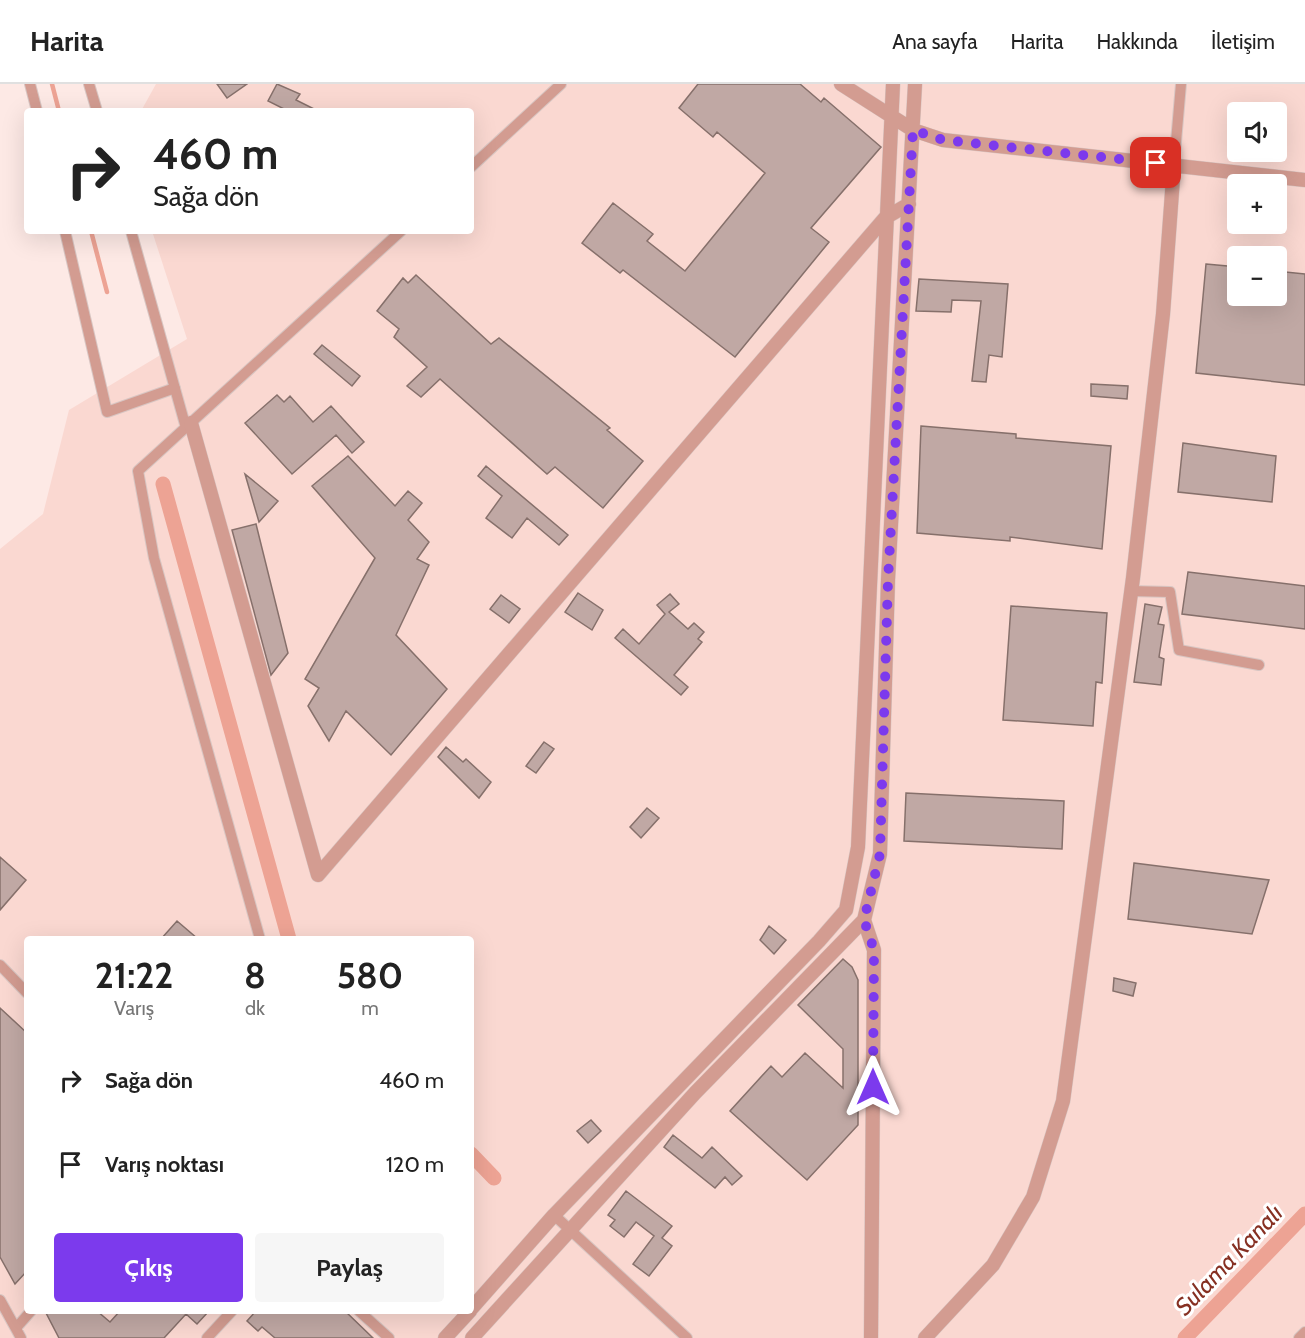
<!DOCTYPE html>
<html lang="tr">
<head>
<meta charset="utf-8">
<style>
	body { margin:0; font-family:Cabin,sans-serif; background:#f6f6f6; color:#222; height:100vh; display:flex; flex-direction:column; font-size:22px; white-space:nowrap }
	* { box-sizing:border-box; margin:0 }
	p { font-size:20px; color:#767676 }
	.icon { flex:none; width:33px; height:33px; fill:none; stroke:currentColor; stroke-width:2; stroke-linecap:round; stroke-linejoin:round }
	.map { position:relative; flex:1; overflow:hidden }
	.details { position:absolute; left:24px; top:852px; width:450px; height:378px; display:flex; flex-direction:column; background:#fff; border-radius:6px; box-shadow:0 6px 24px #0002 }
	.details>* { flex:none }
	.banner { position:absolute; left:24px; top:24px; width:450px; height:126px; border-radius:6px; box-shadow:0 6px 24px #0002; background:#fff; color:#222; overflow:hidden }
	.buttons { position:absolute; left:1227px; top:18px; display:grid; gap:12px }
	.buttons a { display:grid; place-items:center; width:60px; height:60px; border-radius:6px; background:#fff; box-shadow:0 6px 24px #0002; font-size:30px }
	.pin { position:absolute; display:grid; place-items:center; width:51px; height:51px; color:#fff; margin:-26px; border-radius:12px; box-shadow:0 3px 9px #0006 }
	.me { position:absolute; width:66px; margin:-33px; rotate:0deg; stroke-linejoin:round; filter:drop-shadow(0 0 4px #0008) }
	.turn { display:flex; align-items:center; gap:21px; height:126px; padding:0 30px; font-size:27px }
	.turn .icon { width:78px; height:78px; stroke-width:2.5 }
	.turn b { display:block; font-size:42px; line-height:51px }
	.eta { display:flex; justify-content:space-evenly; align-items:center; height:102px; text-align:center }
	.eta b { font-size:36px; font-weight:700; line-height:42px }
	.cta { display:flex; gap:12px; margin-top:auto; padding:12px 30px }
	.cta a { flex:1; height:69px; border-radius:6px; background:#7c3aed; color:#fff; font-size:24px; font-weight:700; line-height:69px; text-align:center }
	.cta a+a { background:#f6f6f6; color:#222 }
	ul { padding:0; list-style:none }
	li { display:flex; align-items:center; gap:18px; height:84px; padding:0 30px }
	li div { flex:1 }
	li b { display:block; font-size:22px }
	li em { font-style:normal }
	header { display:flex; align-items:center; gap:36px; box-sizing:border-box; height:84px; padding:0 30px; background:#fff; border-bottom:2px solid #e0e0e0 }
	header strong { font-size:28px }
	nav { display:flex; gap:33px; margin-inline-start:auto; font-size:21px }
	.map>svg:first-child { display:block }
	.built { fill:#fad8d1; fill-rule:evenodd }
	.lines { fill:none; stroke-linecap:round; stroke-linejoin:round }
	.stream { stroke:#eda394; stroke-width:4.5 }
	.canal { stroke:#eda394; stroke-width:15 }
	.building { fill:#c0a8a4; stroke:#86706b; stroke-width:1.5 }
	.minor-casing { stroke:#d8c6c3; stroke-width:12 }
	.tertiary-casing { stroke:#d8c6c3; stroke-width:15 }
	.minor { stroke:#d39c91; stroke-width:10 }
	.tertiary { stroke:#d39c91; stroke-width:14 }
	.route { stroke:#7c3aed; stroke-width:10; stroke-dasharray:0 18 }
	.labels { text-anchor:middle; stroke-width:6; stroke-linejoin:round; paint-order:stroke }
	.water-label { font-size:24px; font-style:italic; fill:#863022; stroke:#fff }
</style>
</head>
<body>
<header>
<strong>Harita</strong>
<nav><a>Ana sayfa</a><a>Harita</a><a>Hakkında</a><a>İletişim</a></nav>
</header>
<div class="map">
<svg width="1305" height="1254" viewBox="0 0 1305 1254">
	<rect width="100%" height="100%" fill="#fde9e5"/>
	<!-- built -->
	<path class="built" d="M 156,0 L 1305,0 L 1305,1254 L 0,1254 L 0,465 L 43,430 L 69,326 L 187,255 L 152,147 L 471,147 L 471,27 L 141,27 ZM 1238,28 L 1276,28 L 1276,68 L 1238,68 ZM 1238,100 L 1276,100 L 1276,140 L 1238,140 ZM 1238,172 L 1276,172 L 1276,212 L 1238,212 ZM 27,855 L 471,855 L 471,1227 L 27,1227 Z"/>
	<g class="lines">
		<!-- stream -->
		<path class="stream" d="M 52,0 L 59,27
			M 91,147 L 107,208"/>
		<!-- canal -->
		<path class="canal" d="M 163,400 L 289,855
			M 471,1070 L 494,1094
			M 1185,1254 L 1305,1130"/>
	</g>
	<!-- building -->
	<path class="building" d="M 217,0 L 247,0 L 227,14 Z
		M 277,0 L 300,10 L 296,16 L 318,27 L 288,27 L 268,17 Z
		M 698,0 L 800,0 L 821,18 L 824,14 L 881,63 L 811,144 L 829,158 L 735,273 L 623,186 L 620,189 L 582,159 L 613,119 L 653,150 L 647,157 L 685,187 L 765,89 L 717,48 L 713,53 L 679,24 Z
		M 1206,180 L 1238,183 L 1238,212 L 1276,212 L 1276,187 L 1305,190 L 1305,301 L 1196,289 Z
		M 416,191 L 491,260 L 499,254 L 610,344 L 607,346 L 643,377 L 603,424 L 555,383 L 547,390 L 440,295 L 421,313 L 407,302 L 427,283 L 394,253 L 399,245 L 377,227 L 403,194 L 408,199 Z
		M 919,195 L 1008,200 L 1002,273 L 989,271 L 986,298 L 972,297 L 981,217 L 952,216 L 951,228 L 916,227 Z
		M 322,261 L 360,292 L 352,302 L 314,270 Z
		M 1091,300 L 1128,302 L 1127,315 L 1091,312 Z
		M 277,311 L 284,318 L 290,312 L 313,338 L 331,322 L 364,358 L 352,369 L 336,351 L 292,390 L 245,339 Z
		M 921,342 L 1016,350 L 1016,354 L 1111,362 L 1102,465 L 1010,453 L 1010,457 L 917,449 Z
		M 1183,359 L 1276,372 L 1272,418 L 1178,408 Z
		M 348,372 L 395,422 L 408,407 L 422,419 L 408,436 L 429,458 L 417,475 L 429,481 L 396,551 L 447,605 L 391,671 L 346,627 L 329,657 L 308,622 L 319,604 L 305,595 L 375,474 L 312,402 Z
		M 486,382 L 568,451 L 559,461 L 527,434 L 512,454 L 486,434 L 502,412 L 478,392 Z
		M 245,390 L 278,417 L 259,438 Z
		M 256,440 L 288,569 L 271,591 L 232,446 Z
		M 1188,488 L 1305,502 L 1305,545 L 1182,530 Z
		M 578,509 L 603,526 L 592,546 L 565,528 Z
		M 670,510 L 679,520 L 669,528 L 688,545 L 694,539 L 704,548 L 698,555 L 702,558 L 674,591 L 688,603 L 681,611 L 615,554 L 623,545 L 639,560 L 665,530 L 657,521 Z
		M 501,511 L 520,525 L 509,539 L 490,525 Z
		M 1145,520 L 1162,523 L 1158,540 L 1164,541 L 1159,573 L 1164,575 L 1161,601 L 1134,598 Z
		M 1011,522 L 1107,529 L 1102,599 L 1096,598 L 1093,642 L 1003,636 Z
		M 544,658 L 554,665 L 536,689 L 526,682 Z
		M 446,663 L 463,678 L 466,675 L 491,698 L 479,714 L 438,673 Z
		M 906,709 L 1064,717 L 1062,765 L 904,757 Z
		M 647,724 L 659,734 L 641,754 L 630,743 Z
		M 0,773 L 26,796 L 0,826 Z
		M 1134,779 L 1269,796 L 1252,850 L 1128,835 Z
		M 177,837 L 198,855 L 161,855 Z
		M 769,842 L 786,856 L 774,870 L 760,856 Z
		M 843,875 L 852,883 L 858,896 L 858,1041 L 807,1096 L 730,1027 L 771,982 L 782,993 L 805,969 L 843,1004 L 843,965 L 798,921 Z
		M 1114,894 L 1136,899 L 1133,912 L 1113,907 Z
		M 0,924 L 27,949 L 27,1187 L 15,1200 L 0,1173 Z
		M 591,1036 L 601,1047 L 588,1059 L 577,1047 Z
		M 673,1051 L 702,1074 L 712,1063 L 742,1092 L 732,1101 L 725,1093 L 715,1104 L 664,1063 Z
		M 626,1107 L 672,1142 L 662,1154 L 672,1162 L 649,1192 L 633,1180 L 654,1152 L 636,1138 L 624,1153 L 610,1142 L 615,1136 L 608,1131 Z
		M 45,1227 L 97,1227 L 110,1238 L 120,1227 L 209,1227 L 197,1240 L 186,1230 L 164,1254 L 59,1254 Z
		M 256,1227 L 345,1227 L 373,1254 L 275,1254 L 262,1243 L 258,1247 L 247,1237 Z"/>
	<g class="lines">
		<!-- minor casing -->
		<g class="minor-casing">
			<path id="minor" d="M 30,0 L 37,27
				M 89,0 L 97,27
				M 1174,81 L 1181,0
				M 471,83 L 561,0
				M 65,147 L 107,328 L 175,304
				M 131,147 L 186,344
				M 1131,507 L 1170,508 L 1179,566 L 1259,581
				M 260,855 L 154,474 L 138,387 L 401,147
				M 0,881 L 27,909
				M 554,1131 L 687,1254
				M 0,1216 L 21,1254
				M 359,1227 L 389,1254
				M 16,1244 L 31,1227
				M 207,1254 L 232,1227
				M 1299,1254 L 1305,1248"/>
		</g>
		<!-- tertiary casing -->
		<g class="tertiary-casing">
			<path id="tertiary" d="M 841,0 L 913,46 L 943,56 L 1305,96
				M 191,339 L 318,791
				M 318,791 L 885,134 L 909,120
				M 864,836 L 874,866 L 871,1254
				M 471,1225 L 554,1131 L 819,857 L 846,826 L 858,763 L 893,0
				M 445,1254 L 470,1227
				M 472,1254 L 695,1009 L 864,836 L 880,770 L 888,496 L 915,0
				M 925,1254 L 993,1181 L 1033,1113 L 1063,1017 L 1133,494 L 1163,230 L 1174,81"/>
		</g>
		<!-- minor -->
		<use href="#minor" class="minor"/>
		<!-- tertiary -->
		<use href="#tertiary" class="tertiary"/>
	</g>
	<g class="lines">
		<!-- route -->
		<path class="route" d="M 873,1003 L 874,866 L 864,836 L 880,770 L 888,496 L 913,46 L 943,56 L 1156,79"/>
	</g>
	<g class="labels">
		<!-- water labels -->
		<g class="water-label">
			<text transform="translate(1229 1176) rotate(-46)" y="8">Sulama Kanalı</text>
		</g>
	</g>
</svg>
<div class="buttons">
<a><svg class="icon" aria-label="sound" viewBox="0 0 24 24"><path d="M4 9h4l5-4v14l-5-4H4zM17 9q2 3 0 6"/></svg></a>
<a>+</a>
<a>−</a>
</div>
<div class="pin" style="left:1156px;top:79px;background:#d93025"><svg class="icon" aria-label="arrive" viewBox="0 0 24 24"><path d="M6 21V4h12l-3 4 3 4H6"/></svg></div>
<svg class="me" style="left:873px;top:1003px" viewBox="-20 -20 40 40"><path d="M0-17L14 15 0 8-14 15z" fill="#7c3aed" stroke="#fff" stroke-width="4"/></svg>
<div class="banner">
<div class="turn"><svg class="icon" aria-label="right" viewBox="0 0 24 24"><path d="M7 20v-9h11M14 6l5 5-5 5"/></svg><div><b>460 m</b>Sağa dön</div></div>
</div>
<section class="details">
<div class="eta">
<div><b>21:22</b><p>Varış</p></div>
<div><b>8</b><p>dk</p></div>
<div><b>580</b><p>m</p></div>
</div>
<ul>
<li><svg class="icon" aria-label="right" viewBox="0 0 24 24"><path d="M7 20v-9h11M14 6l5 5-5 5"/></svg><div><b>Sağa dön</b></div><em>460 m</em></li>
<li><svg class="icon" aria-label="arrive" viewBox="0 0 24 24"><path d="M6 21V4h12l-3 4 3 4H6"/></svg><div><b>Varış noktası</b></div><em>120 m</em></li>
</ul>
<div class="cta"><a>Çıkış</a><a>Paylaş</a></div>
</section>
</div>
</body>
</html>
